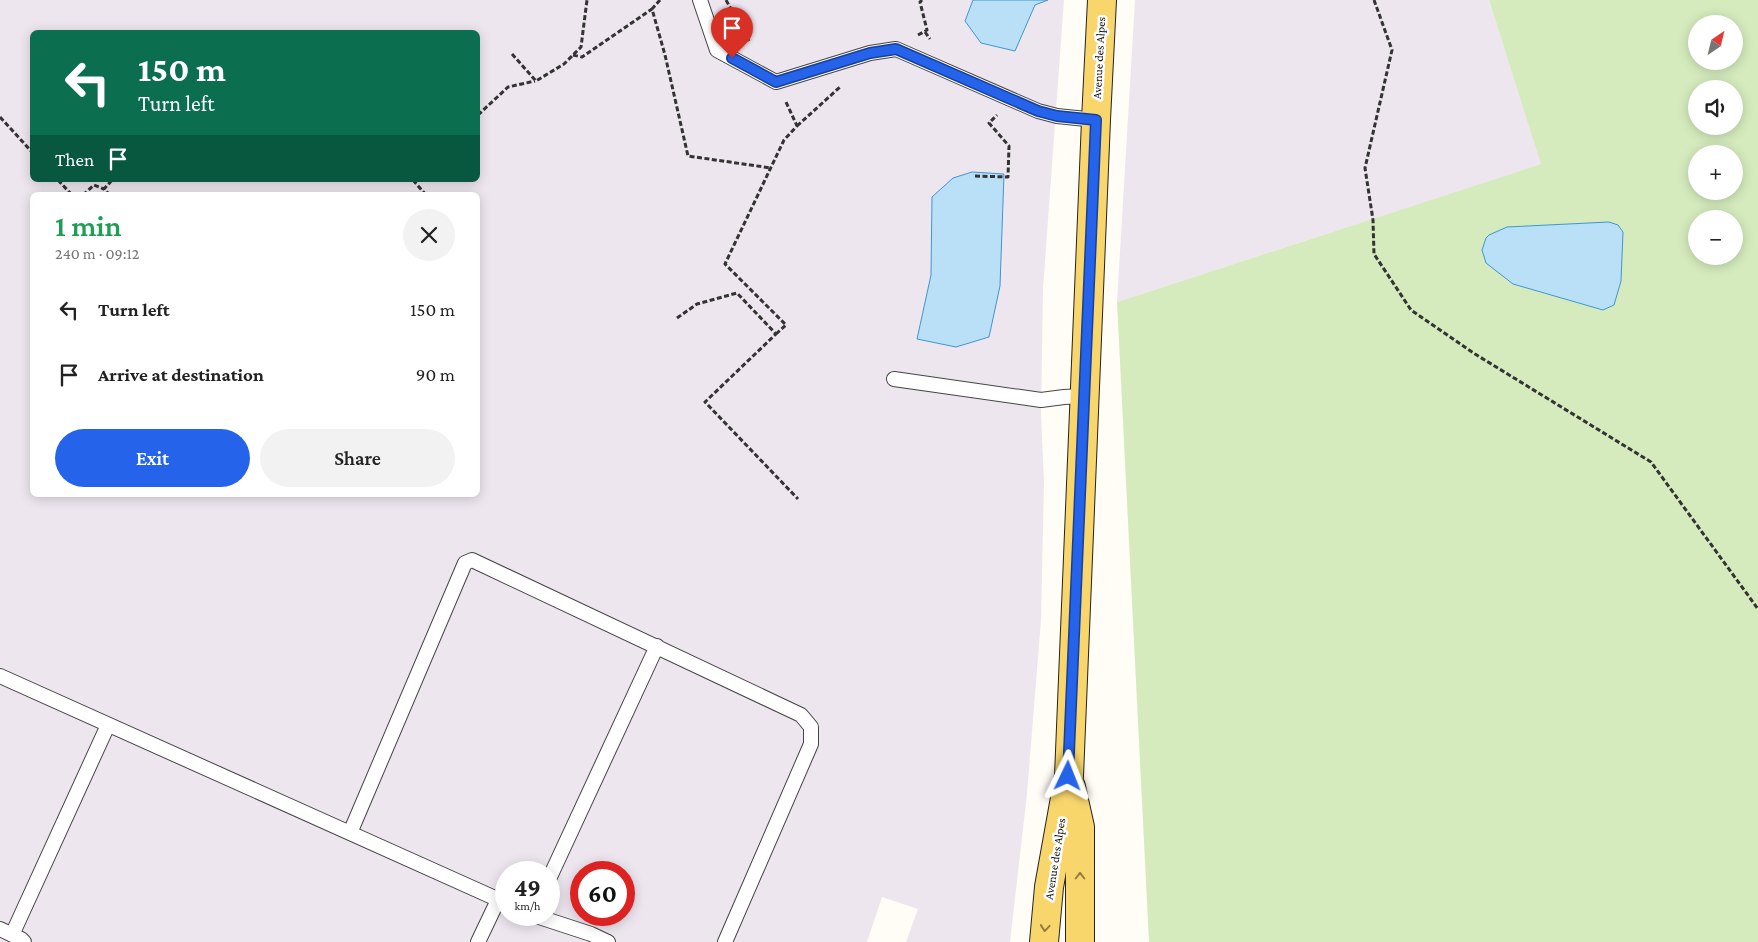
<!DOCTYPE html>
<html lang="en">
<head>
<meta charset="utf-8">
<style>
	body { margin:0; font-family:"Crimson Pro",serif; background:#f2f2f2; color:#222; height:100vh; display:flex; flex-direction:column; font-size:19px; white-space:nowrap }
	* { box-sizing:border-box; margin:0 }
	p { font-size:16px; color:#767676 }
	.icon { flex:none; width:28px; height:28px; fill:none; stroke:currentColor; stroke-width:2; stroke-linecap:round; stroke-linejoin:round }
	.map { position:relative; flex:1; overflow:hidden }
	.side { position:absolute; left:30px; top:192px; width:450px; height:305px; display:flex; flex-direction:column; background:#fff; border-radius:8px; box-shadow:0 2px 12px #0003 }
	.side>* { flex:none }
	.hud { position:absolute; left:30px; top:30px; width:450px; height:152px; border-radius:8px; box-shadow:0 2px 12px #0003; background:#0b6e4f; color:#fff; overflow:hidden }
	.needle { width:32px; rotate:35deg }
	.tools { position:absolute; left:1688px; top:15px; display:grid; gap:10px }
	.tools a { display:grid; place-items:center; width:55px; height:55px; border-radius:50%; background:#fff; box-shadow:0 2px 12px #0003; font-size:25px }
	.speed { position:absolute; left:495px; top:861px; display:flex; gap:10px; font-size:25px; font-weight:700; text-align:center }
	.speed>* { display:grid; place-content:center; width:65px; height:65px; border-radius:50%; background:#fff; box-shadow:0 2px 12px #0003; line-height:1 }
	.speed small { font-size:12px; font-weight:400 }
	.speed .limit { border:8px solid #d22; background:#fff; color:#111 }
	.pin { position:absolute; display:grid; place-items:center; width:42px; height:42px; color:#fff; margin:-51px -21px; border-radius:50% 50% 50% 0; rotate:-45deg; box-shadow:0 0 5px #0007 }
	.pin .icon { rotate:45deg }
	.me { position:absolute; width:55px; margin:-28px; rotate:2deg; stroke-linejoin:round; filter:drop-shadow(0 0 4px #0008) }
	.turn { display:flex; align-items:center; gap:18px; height:105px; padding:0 25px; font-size:22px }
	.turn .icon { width:65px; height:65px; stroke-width:2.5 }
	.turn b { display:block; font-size:35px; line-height:42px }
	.then { display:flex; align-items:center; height:48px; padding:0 25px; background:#0003; gap:10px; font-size:19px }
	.round { display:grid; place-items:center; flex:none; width:52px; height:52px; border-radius:26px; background:#f2f2f2 }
	.overview { display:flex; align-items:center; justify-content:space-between; height:85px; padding:0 25px }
	h1 { font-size:30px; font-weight:600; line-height:38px; color:#1e9e55 }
	.cta { display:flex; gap:10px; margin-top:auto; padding:10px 25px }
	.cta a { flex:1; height:58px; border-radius:30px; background:#2563eb; color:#fff; font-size:20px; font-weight:600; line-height:58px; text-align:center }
	.cta a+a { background:#f2f2f2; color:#222 }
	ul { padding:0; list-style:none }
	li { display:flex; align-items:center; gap:15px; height:65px; padding:0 25px }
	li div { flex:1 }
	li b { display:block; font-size:19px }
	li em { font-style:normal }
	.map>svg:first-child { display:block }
	.industrial { fill:#eee6ef; fill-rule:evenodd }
	.green { fill:#d5ebbd; fill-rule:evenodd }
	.water { fill:#b9e0f7; stroke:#3f96cf }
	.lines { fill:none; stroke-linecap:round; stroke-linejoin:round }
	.service-casing { stroke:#444; stroke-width:16 }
	.primary-casing { stroke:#222; stroke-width:30 }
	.path { stroke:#333; stroke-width:3; stroke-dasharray:5 2.5; stroke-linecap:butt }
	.service { stroke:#fff; stroke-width:14 }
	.primary { stroke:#f9d66b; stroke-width:28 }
	.oneway { stroke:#917d42 }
	.route-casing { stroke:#184099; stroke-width:12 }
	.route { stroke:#2563eb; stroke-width:9 }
	.labels { text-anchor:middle; stroke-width:5; stroke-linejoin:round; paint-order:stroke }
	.street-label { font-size:12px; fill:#111; stroke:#fff }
</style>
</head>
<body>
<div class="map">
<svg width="1758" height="942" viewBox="0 0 1758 942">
	<rect width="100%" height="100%" fill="#fffdf5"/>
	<!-- industrial -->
	<path class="industrial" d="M 0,0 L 1064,0 L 1043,289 L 1041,414 L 1044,482 L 1041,620 L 1027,794 L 1010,942 L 906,942 L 918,909 L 882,897 L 867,942 L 0,942 ZM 32,32 L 478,32 L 478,180 L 32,180 ZM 32,195 L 478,195 L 478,495 L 32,495 ZM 506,872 L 549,872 L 549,915 L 506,915 ZM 581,872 L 624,872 L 624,915 L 581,915 Z
		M 1135,0 L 1489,0 L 1542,164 L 1117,302 Z"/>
	<!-- green -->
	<path class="green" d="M 1489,0 L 1758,0 L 1758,942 L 1149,942 L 1117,302 L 1541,164 ZM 1696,24 L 1734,24 L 1734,61 L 1696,61 ZM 1696,89 L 1734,89 L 1734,126 L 1696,126 ZM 1696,154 L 1734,154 L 1734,191 L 1696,191 ZM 1696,219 L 1734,219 L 1734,256 L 1696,256 Z"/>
	<!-- water -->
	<path class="water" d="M 973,0 L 1048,0 L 1035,5 L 1015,51 L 981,43 L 965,21 Z
		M 972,172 L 1004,174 L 1000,286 L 989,337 L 956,347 L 917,339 L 931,275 L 932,197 L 953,178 Z
		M 1609,222 L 1618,225 L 1623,232 L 1621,281 L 1614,305 L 1603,310 L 1513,284 L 1486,263 L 1482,250 L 1486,238 L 1489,235 L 1507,227 Z"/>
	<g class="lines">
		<!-- service casing -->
		<g class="service-casing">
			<path id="service" d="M 700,0 L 717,50 L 776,82 L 870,53 L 896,49 L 1038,111 L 1057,116 L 1096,120
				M 894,379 L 1041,400 L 1064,397 L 1084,396
				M 0,676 L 506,903
				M 350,833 L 465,563 L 472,560 L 801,715 L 811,727 L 811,744 L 725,942
				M 549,879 L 657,646
				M 533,915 L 591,934 L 608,942
				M 0,929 L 21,939 L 24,942
				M 12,935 L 108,725
				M 478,942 L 498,900"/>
		</g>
		<!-- primary casing -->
		<g class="primary-casing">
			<path id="primary" d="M 1071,787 L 1080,827 L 1080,942
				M 1044,942 L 1049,887 L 1069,776 L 1096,120 L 1102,0"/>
		</g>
		<!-- path -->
		<path class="path" d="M 660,0 L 652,9 L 665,55 L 688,156 L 771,168
			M 726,0 L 749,41
			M 1374,0 L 1392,50 L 1365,168 L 1373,220 L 1374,254 L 1411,310 L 1475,354 L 1651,462 L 1758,609
			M 925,32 L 930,39
			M 918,35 L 927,30 L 920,2 L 922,0
			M 512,54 L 536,81 L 564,64 L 581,47 L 587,0
			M 573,55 L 582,57 L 652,9
			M 478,115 L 508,87 L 535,81
			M 0,117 L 32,152
			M 797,126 L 840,87
			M 975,176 L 1008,177 L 1009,146 L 989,123 L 997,115
			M 58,180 L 72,195
			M 413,180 L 426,195
			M 83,195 L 94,185 L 104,189
			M 110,195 L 104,189 L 112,180
			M 677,318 L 697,304 L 737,293 L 776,334 L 705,402 L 798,499
			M 776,334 L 786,325 L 725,264 L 784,140 L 797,126 L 786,102"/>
		<!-- service -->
		<use href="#service" class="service"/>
		<!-- primary -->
		<use href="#primary" class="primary"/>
	</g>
	<!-- one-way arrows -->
	<defs><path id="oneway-chevron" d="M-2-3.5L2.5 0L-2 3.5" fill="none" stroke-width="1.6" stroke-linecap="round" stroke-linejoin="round" transform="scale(1.25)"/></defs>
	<g class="oneway">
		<use href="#oneway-chevron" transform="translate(1080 876) rotate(-90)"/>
		<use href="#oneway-chevron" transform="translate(1045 928) rotate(95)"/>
	</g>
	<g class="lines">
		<!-- route casing -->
		<g class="route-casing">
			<path id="route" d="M 732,58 L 776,82 L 870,53 L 896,49 L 1038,111 L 1057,116 L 1096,120 L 1068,776"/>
		</g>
		<!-- route -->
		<use href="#route" class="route"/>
	</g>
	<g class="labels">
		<!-- street labels -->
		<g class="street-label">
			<text transform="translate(1099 58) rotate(-87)" y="4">Avenue des Alpes</text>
			<text transform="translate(1055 859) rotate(-81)" y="4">Avenue des Alpes</text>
		</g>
	</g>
</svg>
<div class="tools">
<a><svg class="needle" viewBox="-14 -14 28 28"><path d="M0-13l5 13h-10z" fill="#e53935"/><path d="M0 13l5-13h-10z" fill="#767676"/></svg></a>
<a><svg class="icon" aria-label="sound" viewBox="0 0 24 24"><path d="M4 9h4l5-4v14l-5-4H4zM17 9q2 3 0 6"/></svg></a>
<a>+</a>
<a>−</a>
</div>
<div class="speed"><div>49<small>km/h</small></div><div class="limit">60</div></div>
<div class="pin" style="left:732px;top:58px;background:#d93025"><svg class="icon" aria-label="arrive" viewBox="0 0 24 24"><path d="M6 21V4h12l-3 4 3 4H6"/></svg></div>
<svg class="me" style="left:1068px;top:776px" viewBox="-20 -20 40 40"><path d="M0-17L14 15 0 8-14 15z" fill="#2563eb" stroke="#fff" stroke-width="4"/></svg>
<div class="hud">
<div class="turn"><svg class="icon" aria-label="left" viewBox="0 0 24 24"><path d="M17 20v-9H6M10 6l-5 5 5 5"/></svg><div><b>150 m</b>Turn left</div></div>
<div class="then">Then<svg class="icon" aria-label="arrive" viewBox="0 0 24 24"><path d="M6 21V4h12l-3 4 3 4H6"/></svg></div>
</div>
<section class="side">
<div class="overview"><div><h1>1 min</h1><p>240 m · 09:12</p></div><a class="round"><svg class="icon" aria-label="close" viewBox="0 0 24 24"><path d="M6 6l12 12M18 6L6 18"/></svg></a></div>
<ul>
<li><svg class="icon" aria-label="left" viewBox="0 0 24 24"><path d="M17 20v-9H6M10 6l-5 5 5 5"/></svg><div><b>Turn left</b></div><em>150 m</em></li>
<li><svg class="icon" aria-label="arrive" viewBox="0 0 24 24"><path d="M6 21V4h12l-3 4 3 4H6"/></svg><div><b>Arrive at destination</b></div><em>90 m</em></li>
</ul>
<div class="cta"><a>Exit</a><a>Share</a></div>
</section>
</div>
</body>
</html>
